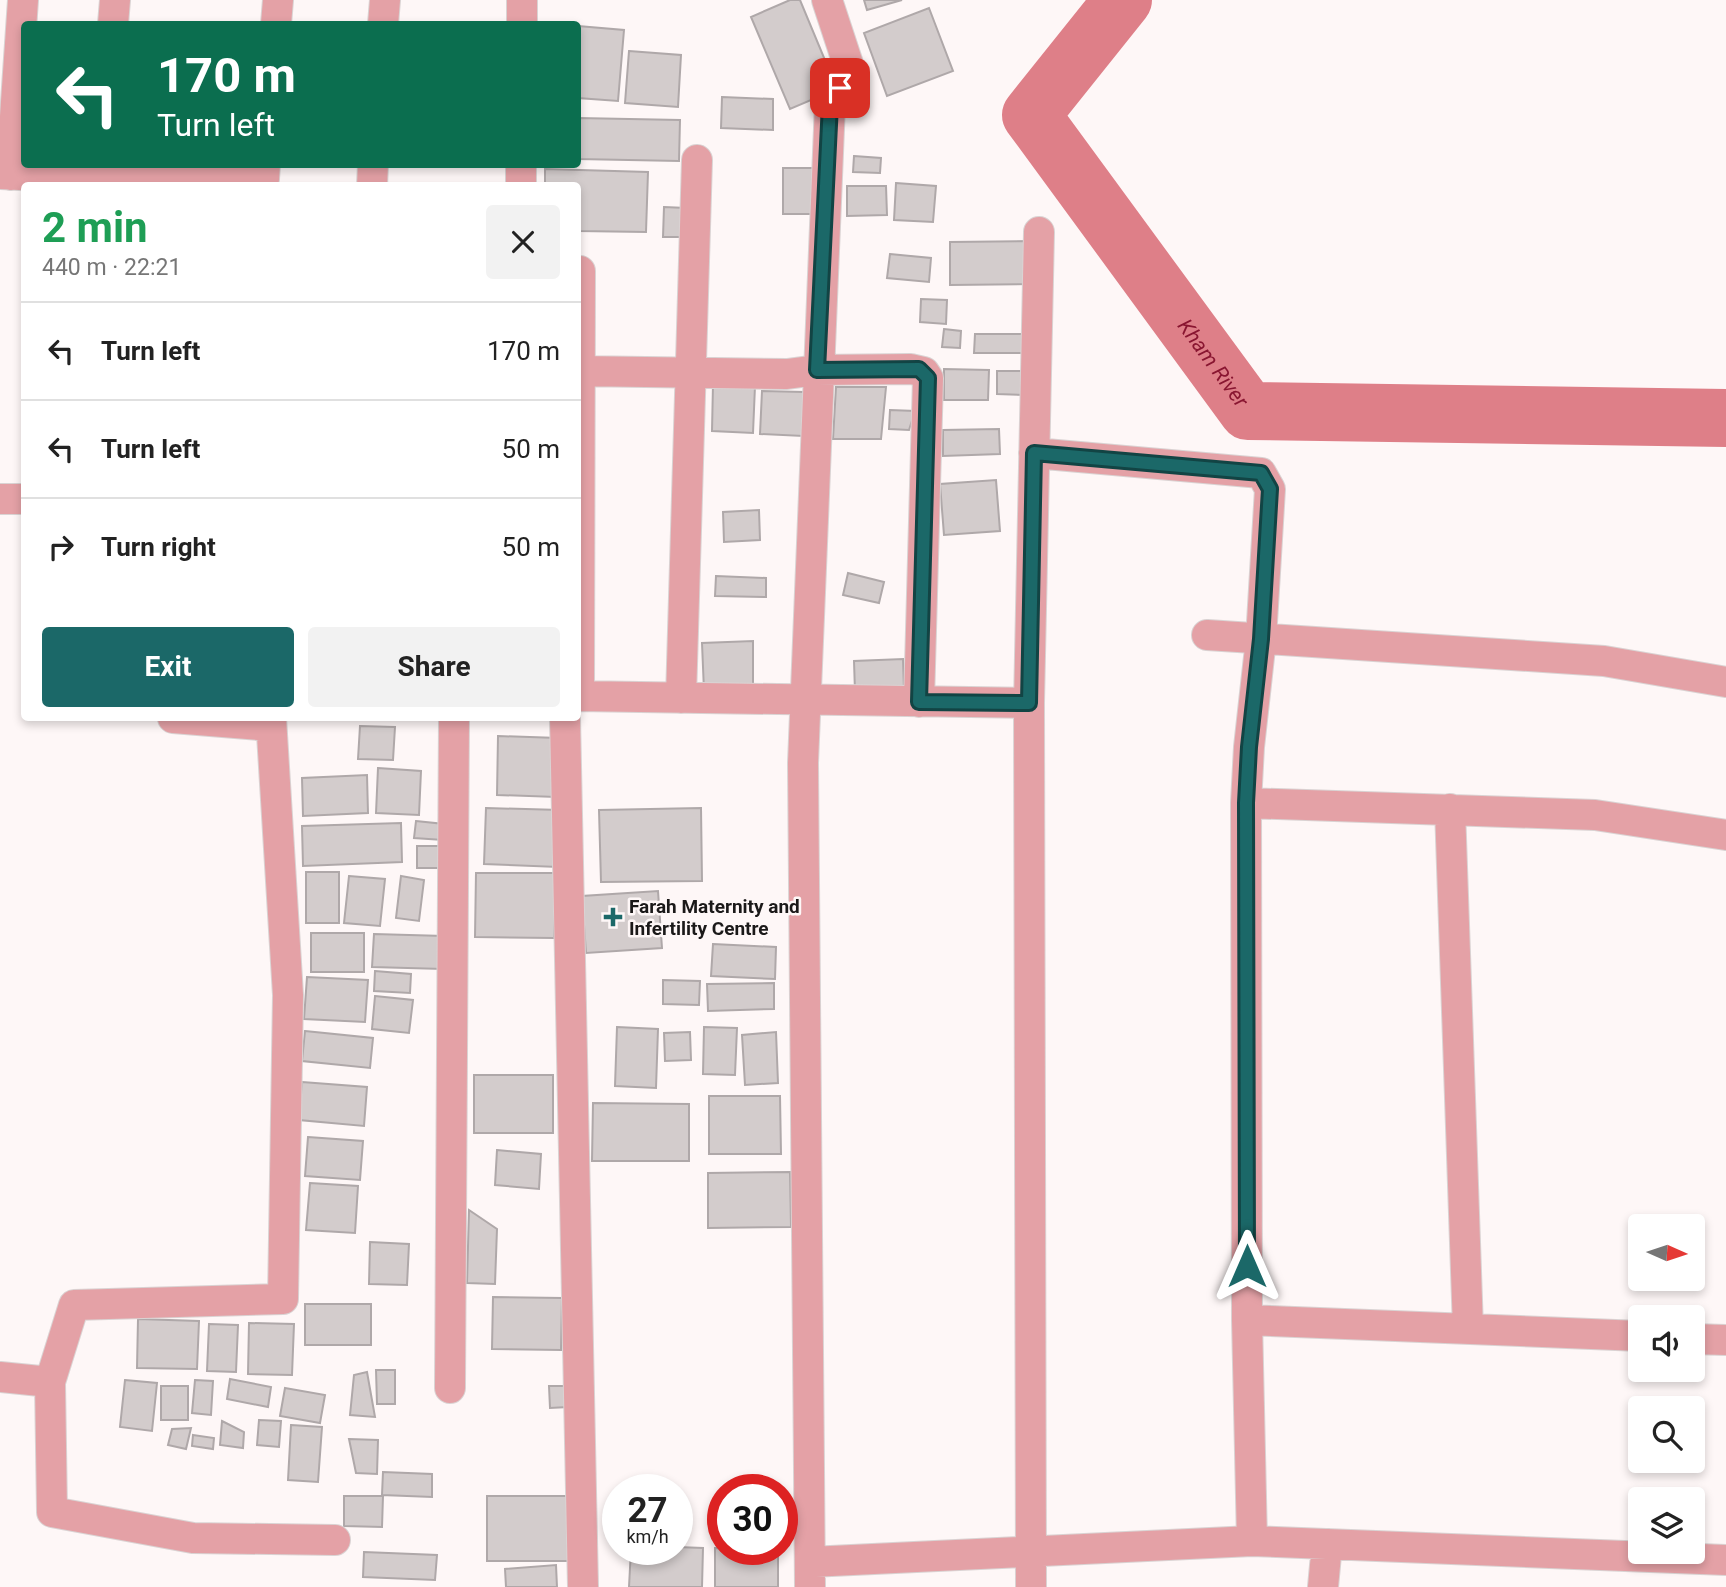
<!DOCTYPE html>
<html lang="en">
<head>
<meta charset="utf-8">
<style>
	body { margin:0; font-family:Roboto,sans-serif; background:#f2f2f2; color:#222; height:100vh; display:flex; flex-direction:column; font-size:26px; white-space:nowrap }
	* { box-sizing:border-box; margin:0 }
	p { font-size:23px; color:#767676 }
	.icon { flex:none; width:38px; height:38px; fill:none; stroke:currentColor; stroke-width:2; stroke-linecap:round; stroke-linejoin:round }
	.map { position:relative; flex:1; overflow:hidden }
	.drawer { position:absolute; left:21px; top:182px; width:560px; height:539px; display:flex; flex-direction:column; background:#fff; border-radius:7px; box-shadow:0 4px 10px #0003 }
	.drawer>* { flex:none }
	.banner { position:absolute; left:21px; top:21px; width:560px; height:147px; border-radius:7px; box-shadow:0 4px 10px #0003; background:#0b6e4f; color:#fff; overflow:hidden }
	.needle { width:46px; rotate:93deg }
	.controls { position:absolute; left:1628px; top:1214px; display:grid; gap:14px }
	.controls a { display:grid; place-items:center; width:77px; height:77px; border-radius:7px; background:#fff; box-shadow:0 4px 10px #0003; font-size:35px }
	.speed { position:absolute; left:602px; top:1474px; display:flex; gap:14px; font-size:35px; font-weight:700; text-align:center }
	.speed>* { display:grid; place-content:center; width:91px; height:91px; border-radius:50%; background:#fff; box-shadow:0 4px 10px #0003; line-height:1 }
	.speed small { font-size:18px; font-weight:400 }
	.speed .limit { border:10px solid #d22; background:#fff; color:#111 }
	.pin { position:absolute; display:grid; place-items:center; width:60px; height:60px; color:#fff; margin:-30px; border-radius:14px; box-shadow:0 4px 10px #0006 }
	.me { position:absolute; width:77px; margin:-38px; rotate:0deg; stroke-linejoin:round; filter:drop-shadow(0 0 5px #0008) }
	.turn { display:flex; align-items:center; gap:24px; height:147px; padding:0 21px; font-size:32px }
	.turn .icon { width:91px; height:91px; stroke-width:2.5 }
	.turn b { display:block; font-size:49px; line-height:60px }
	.round { display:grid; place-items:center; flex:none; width:74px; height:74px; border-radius:7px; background:#f2f2f2 }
	.headline { display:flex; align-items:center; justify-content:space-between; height:119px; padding:0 21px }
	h1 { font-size:42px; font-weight:700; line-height:52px; color:#1e9e55 }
	.primary-button { display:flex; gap:14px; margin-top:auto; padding:14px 21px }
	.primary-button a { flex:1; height:80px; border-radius:7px; background:#1b6868; color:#fff; font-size:28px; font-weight:700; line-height:80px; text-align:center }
	.primary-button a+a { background:#f2f2f2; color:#222 }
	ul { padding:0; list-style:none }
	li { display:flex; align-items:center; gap:21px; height:98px; padding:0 21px; border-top:2px solid #e0e0e0 }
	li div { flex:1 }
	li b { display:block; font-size:26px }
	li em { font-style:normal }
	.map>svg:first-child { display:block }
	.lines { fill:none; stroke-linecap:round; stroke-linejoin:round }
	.river { stroke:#de7f88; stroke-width:58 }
	.building { fill:#d3cccc; stroke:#afa8a9; stroke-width:2 }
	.minor-casing { stroke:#dad3d3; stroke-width:32 }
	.minor { stroke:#e4a1a6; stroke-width:30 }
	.route-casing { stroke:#124444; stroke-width:18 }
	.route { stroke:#1b6868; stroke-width:12 }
	.poi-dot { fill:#1b6868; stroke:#fef7f7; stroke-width:2.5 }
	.labels { text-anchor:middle; stroke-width:5; stroke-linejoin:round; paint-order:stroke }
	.poi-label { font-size:19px; font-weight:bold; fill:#1b1919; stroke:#fef7f7; text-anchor:start }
	.water-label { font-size:21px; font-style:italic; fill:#891631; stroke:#fef7f7 }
</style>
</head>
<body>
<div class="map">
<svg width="1726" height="1587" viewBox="0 0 1726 1587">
	<rect width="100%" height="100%" fill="#fef7f7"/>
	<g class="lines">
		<!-- river -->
		<path class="river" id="s1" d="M 1123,0 L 1031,115 L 1248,411 L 1726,418"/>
	</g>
	<!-- building -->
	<path class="building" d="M 790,0 L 800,0 L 837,89 L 790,109 L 751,17 Z
		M 864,0 L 902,0 L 867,10 Z
		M 929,8 L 953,71 L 887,96 L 864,33 Z
		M 578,26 L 624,30 L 618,101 L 578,98 Z
		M 629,51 L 681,55 L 678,107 L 625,103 Z
		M 722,97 L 773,99 L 773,130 L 721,128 Z
		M 578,118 L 680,120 L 679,161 L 578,159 Z
		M 854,156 L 881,158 L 880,173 L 853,172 Z
		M 783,168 L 818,168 L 818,214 L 783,214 Z
		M 545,169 L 648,172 L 646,232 L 578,231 L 578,186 L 545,186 Z
		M 896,183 L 936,186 L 933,222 L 894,220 Z
		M 847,186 L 886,186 L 887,215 L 847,216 Z
		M 664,207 L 686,208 L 685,237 L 663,237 Z
		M 1031,241 L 1032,284 L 950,285 L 950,242 Z
		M 890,254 L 931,258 L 929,282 L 887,278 Z
		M 921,299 L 947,300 L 946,324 L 920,322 Z
		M 944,329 L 961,331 L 960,348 L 942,347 Z
		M 975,334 L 1030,334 L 1030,353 L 974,353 Z
		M 944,369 L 989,370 L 988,400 L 944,400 Z
		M 997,371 L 1027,371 L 1027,395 L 997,394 Z
		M 713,384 L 755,386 L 753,433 L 712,431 Z
		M 836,387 L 886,387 L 881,439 L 833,439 Z
		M 762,391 L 804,392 L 803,436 L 760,434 Z
		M 890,410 L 915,411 L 909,430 L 889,429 Z
		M 999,429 L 1000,454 L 943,456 L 943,430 Z
		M 996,480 L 1000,531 L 944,535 L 940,484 Z
		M 759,510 L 760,540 L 724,542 L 723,512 Z
		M 848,573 L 884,582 L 879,603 L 843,595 Z
		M 716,576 L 766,578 L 766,597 L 715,596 Z
		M 753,641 L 753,689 L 704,691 L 702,643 Z
		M 903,659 L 904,690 L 855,692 L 854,661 Z
		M 360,726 L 395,727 L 393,760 L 358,759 Z
		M 498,736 L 558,738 L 556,797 L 497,795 Z
		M 378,768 L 421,771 L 419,815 L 376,813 Z
		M 367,775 L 368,813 L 303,816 L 302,778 Z
		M 486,808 L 560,810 L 558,867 L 484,864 Z
		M 701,808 L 702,881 L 601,882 L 599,810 Z
		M 416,821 L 444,824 L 443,840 L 414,838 Z
		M 401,823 L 402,862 L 303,866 L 302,826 Z
		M 417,846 L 443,846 L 443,868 L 417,868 Z
		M 306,872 L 339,872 L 339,923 L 306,923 Z
		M 476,873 L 555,873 L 554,938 L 475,937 Z
		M 349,876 L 385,879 L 380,926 L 344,923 Z
		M 401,876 L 424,880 L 419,921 L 396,918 Z
		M 658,891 L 662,948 L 586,953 L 582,896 Z
		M 311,933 L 364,933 L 364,972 L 311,972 Z
		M 374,934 L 444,936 L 443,969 L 372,967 Z
		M 713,944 L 776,947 L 775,979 L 711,976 Z
		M 375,971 L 411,974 L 410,993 L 374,991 Z
		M 307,977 L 368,980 L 365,1022 L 304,1019 Z
		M 663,980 L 700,981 L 699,1005 L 663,1004 Z
		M 774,983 L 774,1009 L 708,1011 L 707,984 Z
		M 375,996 L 413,1000 L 409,1033 L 372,1029 Z
		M 617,1027 L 658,1029 L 656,1088 L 615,1086 Z
		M 704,1027 L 737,1028 L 735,1075 L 703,1074 Z
		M 305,1031 L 373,1038 L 370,1068 L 302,1061 Z
		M 690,1032 L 691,1060 L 665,1061 L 664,1033 Z
		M 776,1032 L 778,1083 L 745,1085 L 742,1035 Z
		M 474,1075 L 553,1075 L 553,1133 L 474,1133 Z
		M 302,1082 L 367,1087 L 364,1126 L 299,1120 Z
		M 709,1096 L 780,1096 L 781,1154 L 709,1154 Z
		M 593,1103 L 689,1104 L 689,1161 L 592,1161 Z
		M 308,1137 L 363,1141 L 360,1180 L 305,1176 Z
		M 497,1150 L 541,1154 L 539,1189 L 495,1185 Z
		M 790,1172 L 791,1227 L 708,1228 L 708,1173 Z
		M 310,1183 L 358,1186 L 355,1233 L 306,1230 Z
		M 469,1210 L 497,1229 L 495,1284 L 467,1283 Z
		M 370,1242 L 409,1244 L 407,1285 L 369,1284 Z
		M 493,1297 L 562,1298 L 561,1350 L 492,1349 Z
		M 305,1304 L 371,1304 L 371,1345 L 305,1345 Z
		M 138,1319 L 199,1321 L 197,1369 L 137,1368 Z
		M 249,1323 L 294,1324 L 292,1375 L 248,1374 Z
		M 209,1324 L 238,1325 L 236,1372 L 207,1371 Z
		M 376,1370 L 395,1370 L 395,1404 L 377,1404 Z
		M 367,1372 L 375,1417 L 350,1415 L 354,1375 Z
		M 230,1379 L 271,1387 L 268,1407 L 227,1399 Z
		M 125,1380 L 157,1383 L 152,1431 L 120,1427 Z
		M 195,1380 L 213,1381 L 211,1415 L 192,1413 Z
		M 161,1386 L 188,1386 L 188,1420 L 161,1420 Z
		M 549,1386 L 567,1386 L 568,1407 L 550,1408 Z
		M 285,1388 L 325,1395 L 320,1423 L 280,1416 Z
		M 259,1420 L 281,1421 L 279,1447 L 257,1445 Z
		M 222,1421 L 244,1432 L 243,1448 L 220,1445 Z
		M 291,1425 L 322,1427 L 318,1482 L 288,1480 Z
		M 191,1428 L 186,1449 L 168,1445 L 172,1429 Z
		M 193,1435 L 214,1438 L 213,1449 L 192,1446 Z
		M 349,1439 L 378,1440 L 377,1474 L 356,1473 Z
		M 383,1472 L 432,1474 L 432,1497 L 382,1495 Z
		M 344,1496 L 383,1496 L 382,1527 L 344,1526 Z
		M 487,1496 L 574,1496 L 574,1561 L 487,1561 Z
		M 677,1547 L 703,1548 L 702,1587 L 629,1587 L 631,1549 L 677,1549 Z
		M 715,1548 L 778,1549 L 778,1587 L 715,1587 Z
		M 364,1552 L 437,1555 L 435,1580 L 363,1577 Z
		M 556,1565 L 557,1587 L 506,1587 L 505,1569 Z"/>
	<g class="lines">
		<!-- minor casing -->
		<g class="minor-casing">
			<path id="minor" d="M 113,24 L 115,0
				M 276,24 L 278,0
				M 383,24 L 385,0
				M 522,24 L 522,0
				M 0,174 L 151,182 L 264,179 L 265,164
				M 11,175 L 23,0
				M 372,186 L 373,164
				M 521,186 L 521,164
				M 578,371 L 787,374 L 817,370 L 911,369 L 924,372 L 928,378 L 919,702
				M 1034,453 L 1261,473 L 1270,489 L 1261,639 L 1249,747 L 1246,803 L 1247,1320 L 1252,1541
				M 0,499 L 24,499
				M 1207,635 L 1604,661 L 1726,682
				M 578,696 L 1029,703
				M 579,696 L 580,271
				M 681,698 L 697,160
				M 173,718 L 271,726
				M 565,718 L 583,1587
				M 1246,803 L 1595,815 L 1726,835
				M 1450,809 L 1468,1329
				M 1247,1320 L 1640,1336
				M 1692,1339 L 1726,1340
				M 0,1377 L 50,1382 L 74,1305 L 283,1299 L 288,995 L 271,718
				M 50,1382 L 52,1512 L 193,1538 L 335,1540
				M 450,1388 L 454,718
				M 810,1562 L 1252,1541 L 1726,1560
				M 810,1587 L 803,763 L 830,104 L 851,73 L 827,0
				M 1031,1587 L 1029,703 L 1039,232
				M 1323,1587 L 1327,1544"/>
		</g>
		<!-- minor -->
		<use href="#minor" class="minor"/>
	</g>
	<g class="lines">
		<!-- route casing -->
		<g class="route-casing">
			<path id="route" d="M 840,88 L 830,104 L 817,370 L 919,369 L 928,378 L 919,702 L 1029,703 L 1034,453 L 1261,473 L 1270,489 L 1261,639 L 1249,747 L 1246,803 L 1247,1266"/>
		</g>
		<!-- route -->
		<use href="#route" class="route"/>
	</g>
	<!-- markers -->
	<path class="poi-dot" d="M609.5 906.5h7v7h7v7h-7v7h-7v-7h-7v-7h7z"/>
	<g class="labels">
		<!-- poi labels -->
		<g class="poi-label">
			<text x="629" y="913">Farah Maternity and<tspan x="629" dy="22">Infertility Centre</tspan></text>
		</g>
		<!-- water labels -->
		<g class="water-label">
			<text dy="7" stroke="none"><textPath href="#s1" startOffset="455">Kham River</textPath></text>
		</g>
	</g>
</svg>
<div class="controls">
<a><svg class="needle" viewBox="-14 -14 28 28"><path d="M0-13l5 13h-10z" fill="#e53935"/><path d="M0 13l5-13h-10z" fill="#767676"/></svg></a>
<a><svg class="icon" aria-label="sound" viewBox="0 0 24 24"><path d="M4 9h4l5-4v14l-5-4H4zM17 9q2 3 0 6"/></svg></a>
<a><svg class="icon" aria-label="search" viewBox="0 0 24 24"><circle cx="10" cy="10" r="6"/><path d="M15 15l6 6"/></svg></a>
<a><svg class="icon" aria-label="layers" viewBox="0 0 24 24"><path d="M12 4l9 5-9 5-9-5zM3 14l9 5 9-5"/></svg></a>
</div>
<div class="speed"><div>27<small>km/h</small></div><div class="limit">30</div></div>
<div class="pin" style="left:840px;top:88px;background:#d93025"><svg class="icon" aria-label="arrive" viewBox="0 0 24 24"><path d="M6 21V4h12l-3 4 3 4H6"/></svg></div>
<svg class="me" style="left:1247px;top:1266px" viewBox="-20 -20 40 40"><path d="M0-17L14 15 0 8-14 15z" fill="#1b6868" stroke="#fff" stroke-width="4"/></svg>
<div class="banner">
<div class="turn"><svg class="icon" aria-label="left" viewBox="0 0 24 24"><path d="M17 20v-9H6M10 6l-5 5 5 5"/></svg><div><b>170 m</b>Turn left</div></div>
</div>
<section class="drawer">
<div class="headline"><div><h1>2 min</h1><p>440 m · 22:21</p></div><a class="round"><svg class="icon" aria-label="close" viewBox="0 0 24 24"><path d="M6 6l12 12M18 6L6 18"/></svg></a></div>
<ul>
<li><svg class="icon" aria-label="left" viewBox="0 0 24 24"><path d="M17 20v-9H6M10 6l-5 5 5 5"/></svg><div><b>Turn left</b></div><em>170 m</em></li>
<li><svg class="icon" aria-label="left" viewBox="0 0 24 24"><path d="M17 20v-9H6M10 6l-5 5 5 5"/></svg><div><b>Turn left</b></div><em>50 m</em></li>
<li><svg class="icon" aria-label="right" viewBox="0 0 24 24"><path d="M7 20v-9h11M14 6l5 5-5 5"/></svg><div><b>Turn right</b></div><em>50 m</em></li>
</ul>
<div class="primary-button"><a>Exit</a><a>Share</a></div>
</section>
</div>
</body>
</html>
